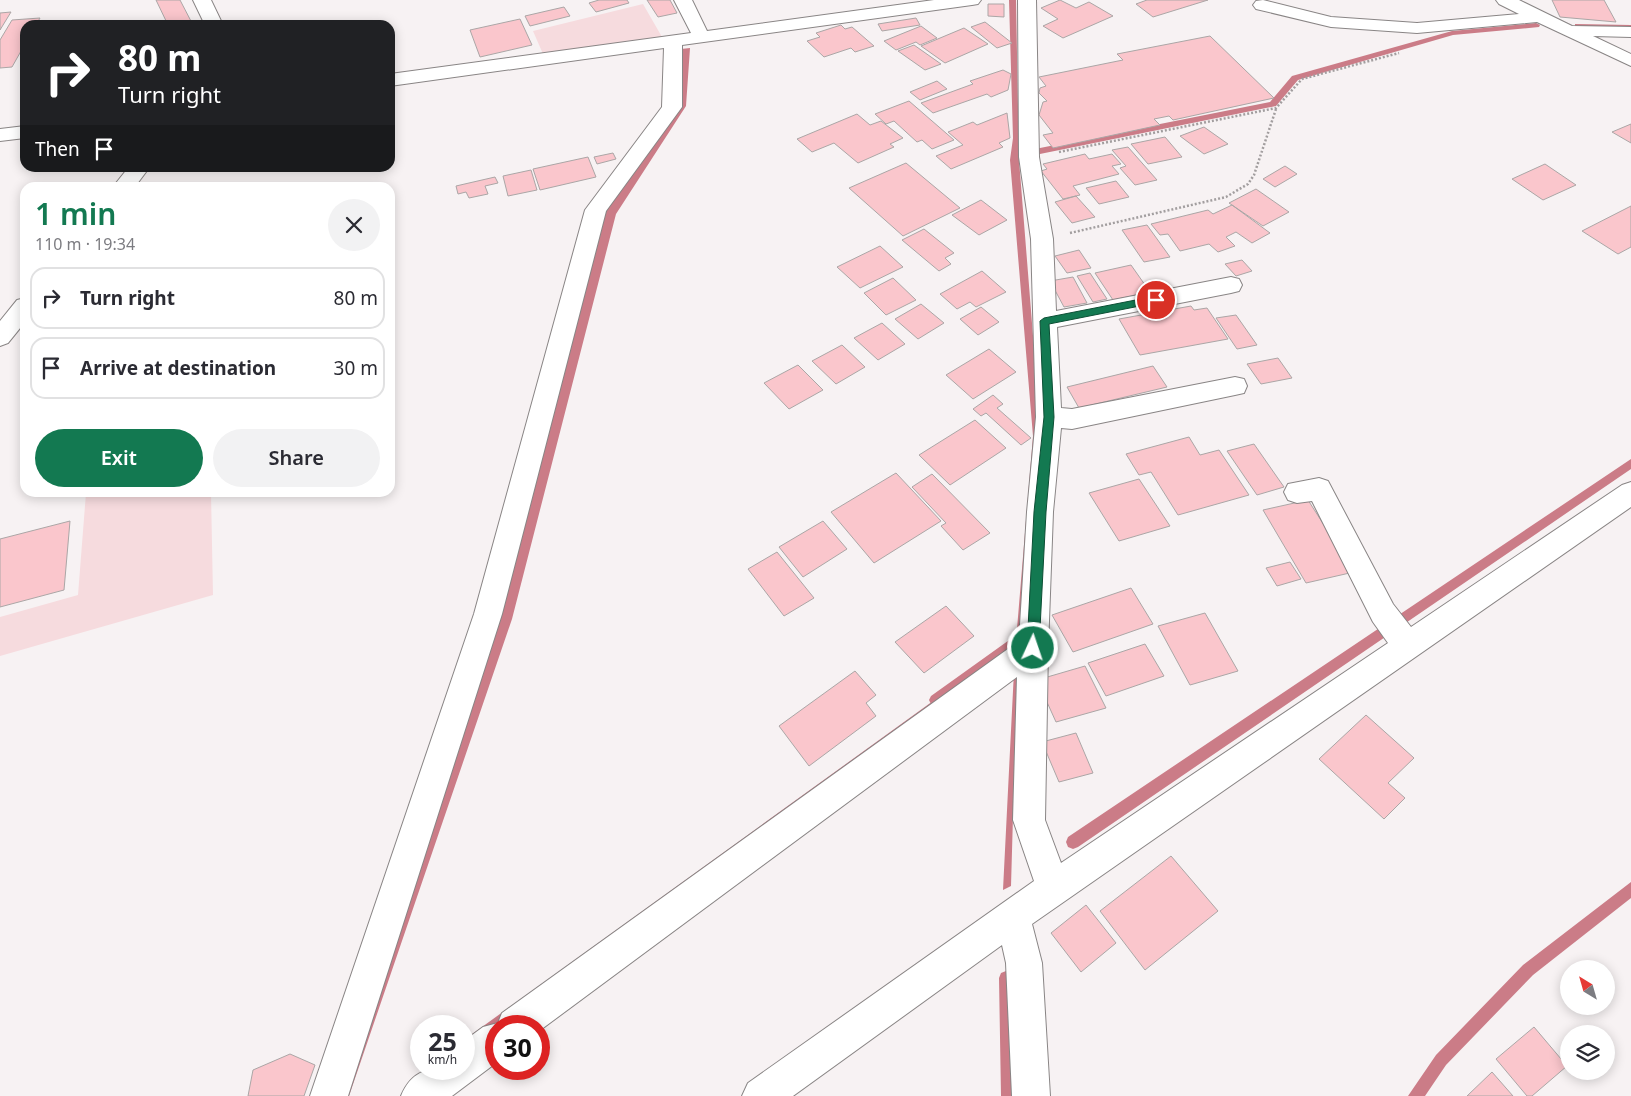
<!DOCTYPE html>
<html lang="en">
<head>
<meta charset="utf-8">
<style>
	body { margin:0; font-family:"Noto Sans",sans-serif; background:#f2f2f3; color:#2b2b33; height:100vh; display:flex; flex-direction:column; font-size:19px; white-space:nowrap }
	* { box-sizing:border-box; margin:0 }
	p { font-size:16px; color:#7c7c81 }
	.icon { flex:none; width:28px; height:28px; fill:none; stroke:currentColor; stroke-width:2; stroke-linecap:round; stroke-linejoin:round }
	.map { position:relative; flex:1; overflow:hidden }
	.sheet { position:absolute; left:20px; top:182px; width:375px; height:315px; display:flex; flex-direction:column; background:#fff; border-radius:15px; box-shadow:0 2px 12px #0003 }
	.sheet>* { flex:none }
	.guide { position:absolute; left:20px; top:20px; width:375px; height:152px; border-radius:15px; box-shadow:0 2px 12px #0003; background:#202124; color:#fff; overflow:hidden }
	.needle { width:32px; rotate:323deg }
	.buttons { position:absolute; left:1560px; top:960px; display:grid; gap:10px }
	.buttons a { display:grid; place-items:center; width:55px; height:55px; border-radius:50%; background:#fff; box-shadow:0 2px 12px #0003; font-size:25px }
	.speed { position:absolute; left:410px; top:1015px; display:flex; gap:10px; font-size:25px; font-weight:700; text-align:center }
	.speed>* { display:grid; place-content:center; width:65px; height:65px; border-radius:50%; background:#fff; box-shadow:0 2px 12px #0003; line-height:1 }
	.speed small { font-size:12px; font-weight:400 }
	.speed .limit { border:8px solid #d22; background:#fff; color:#111 }
	.pin { position:absolute; display:grid; place-items:center; width:42px; height:42px; color:#fff; margin:-21px; border:2px solid #fff; border-radius:50%; box-shadow:0 1px 5px #0007 }
	.me { position:absolute; width:55px; margin:-28px; rotate:3deg; stroke-linejoin:round; filter:drop-shadow(0 0 4px #0008) }
	.turn { display:flex; align-items:center; gap:18px; height:105px; padding:0 15px; font-size:22px }
	.turn .icon { width:65px; height:65px; stroke-width:2.5 }
	.turn b { display:block; font-size:35px; line-height:42px }
	.then { display:flex; align-items:center; height:48px; padding:0 15px; background:#0003; gap:10px; font-size:19px }
	.round { display:grid; place-items:center; flex:none; width:52px; height:52px; border-radius:26px; background:#f2f2f3 }
	.overview { display:flex; align-items:center; justify-content:space-between; height:85px; padding:0 15px }
	h1 { font-size:30px; font-weight:600; line-height:38px; color:#137951 }
	.action { display:flex; gap:10px; margin-top:auto; padding:10px 15px }
	.action a { flex:1; height:58px; border-radius:30px; background:#137951; color:#fff; font-size:20px; font-weight:600; line-height:58px; text-align:center }
	.action a+a { background:#f2f2f3; color:#2b2b33 }
	ul { padding:0; list-style:none }
	li { display:flex; align-items:center; gap:15px; height:62px; margin:0 10px 8px; padding:0 5px; border:2px solid #e1e1e2; border-radius:15px }
	li div { flex:1 }
	li b { display:block; font-size:19px }
	li em { font-style:normal }
	.map>svg:first-child { display:block }
	.green { fill:#f6dbde }
	.water { fill:#cb7c87 }
	.lines { fill:none; stroke-linecap:round; stroke-linejoin:round }
	.stream { fill:#cb7c87; fill-rule:evenodd }
	.building { fill:#fac6cc; stroke:#aba6a6 }
	.minor-casing { stroke:#898585; stroke-width:2 }
	.path { stroke:#a29e9f; stroke-width:2.5; stroke-dasharray:2 2; stroke-linecap:butt }
	.minor { fill:#fff; fill-rule:evenodd }
	.route { fill:#137951; stroke:#0c4f35 }
</style>
</head>
<body>
<div class="map">
<svg width="1631" height="1096" viewBox="0 0 1631 1096">
	<rect width="100%" height="100%" fill="#f7f2f3"/>
	<!-- green -->
	<path class="green" d="M 643,4 L 662,37 L 543,54 L 533,31 Z
		M 86,493 L 211,493 L 213,595 L 0,656 L 0,617 L 78,595 Z"/>
	<!-- water -->
	<path class="water" d="M 1009,0 L 1016,0 L 1019,160 L 1041,436 L 1032,532 L 1013,816 L 1011,886 L 1003,890 L 1015,651 L 499,1026 L 496,1026 L 496,1029 L 464,1052 L 464,1040 L 1016,641 L 1033,436 L 1010,160 L 1013,138 Z
		M 690,48 L 686,106 L 616,214 L 512,619 L 349,1096 L 339,1096 L 497,616 L 606,211 L 678,106 L 681,49 Z"/>
	<g class="lines">
		<!-- stream -->
		<path class="stream" d="M 1536,23 L 1540,25 L 1539,27 L 1453,35 L 1298,80 L 1276,106 L 1035,155 L 1031,152 L 1035,149 L 1270,102 L 1292,76 L 1452,31 Z
			M 1575,24 L 1631,25 L 1631,29 L 1578,28 L 1575,28 Z
			M 1631,459 L 1631,469 L 1078,847 L 1073,849 L 1068,847 L 1066,842 L 1068,837 Z
			M 1022,631 L 1026,632 L 1028,636 L 1026,640 L 939,704 L 935,706 L 931,704 L 929,700 L 931,696 Z
			M 1631,882 L 1631,898 L 1533,975 L 1446,1065 L 1425,1096 L 1408,1096 L 1436,1055 L 1523,965 Z
			M 1006,971 L 1011,973 L 1013,978 L 1017,1096 L 1001,1096 L 999,978 L 1001,973 Z"/>
	</g>
	<!-- building -->
	<path class="building" d="M 156,0 L 180,0 L 193,25 L 168,25 Z
		M 599,0 L 627,0 L 629,3 L 596,12 L 589,3 Z
		M 647,0 L 670,0 L 677,13 L 658,17 Z
		M 1060,0 L 1076,8 L 1089,2 L 1113,16 L 1063,38 L 1043,26 L 1058,19 L 1041,8 Z
		M 1147,0 L 1208,0 L 1153,17 L 1136,4 Z
		M 1552,0 L 1604,0 L 1616,22 L 1560,17 Z
		M 988,4 L 1004,4 L 1004,17 L 988,16 Z
		M 564,7 L 570,16 L 530,26 L 525,16 Z
		M 11,12 L 0,30 L 0,13 Z
		M 40,18 L 36,25 L 25,25 L 25,44 L 12,67 L 0,68 L 0,40 L 12,20 Z
		M 916,18 L 920,25 L 882,31 L 878,24 Z
		M 520,19 L 532,45 L 480,57 L 470,30 Z
		M 985,22 L 1012,43 L 997,48 L 971,27 Z
		M 841,25 L 845,29 L 852,27 L 874,46 L 855,52 L 851,48 L 824,57 L 807,41 L 820,37 L 816,33 Z
		M 921,26 L 937,38 L 920,45 L 916,42 L 896,50 L 884,41 Z
		M 964,28 L 988,44 L 945,63 L 921,46 Z
		M 1210,36 L 1274,98 L 1173,120 L 1169,116 L 1154,119 L 1160,125 L 1053,148 L 1043,135 L 1053,133 L 1039,115 L 1043,102 L 1047,101 L 1039,93 L 1040,88 L 1046,86 L 1039,77 L 1123,60 L 1117,54 Z
		M 914,45 L 941,64 L 925,70 L 898,51 Z
		M 1003,70 L 1011,74 L 1008,90 L 991,97 L 987,94 L 933,113 L 921,103 L 973,84 L 970,81 Z
		M 937,81 L 947,89 L 920,100 L 910,92 Z
		M 909,101 L 954,140 L 932,149 L 922,140 L 917,142 L 894,121 L 886,124 L 875,114 Z
		M 1007,113 L 1010,138 L 999,143 L 1003,147 L 951,169 L 936,156 L 963,145 L 948,132 L 973,122 L 977,125 Z
		M 857,114 L 870,125 L 881,121 L 903,138 L 890,144 L 894,147 L 858,163 L 834,143 L 812,152 L 797,139 Z
		M 1631,124 L 1631,143 L 1612,132 Z
		M 1204,127 L 1228,144 L 1204,154 L 1180,136 Z
		M 1165,137 L 1182,157 L 1148,164 L 1131,144 Z
		M 1128,147 L 1157,180 L 1135,185 L 1120,168 L 1126,166 L 1112,150 Z
		M 613,153 L 616,159 L 597,164 L 594,157 Z
		M 1085,154 L 1089,159 L 1112,154 L 1121,164 L 1112,166 L 1119,174 L 1073,186 L 1080,195 L 1063,199 L 1041,171 L 1047,169 L 1043,164 Z
		M 588,157 L 596,177 L 540,190 L 533,169 Z
		M 906,163 L 960,208 L 903,236 L 849,188 Z
		M 1545,164 L 1576,185 L 1543,200 L 1512,179 Z
		M 1285,166 L 1297,174 L 1275,187 L 1263,179 Z
		M 531,170 L 537,190 L 508,196 L 503,176 Z
		M 495,177 L 498,183 L 485,186 L 488,194 L 469,198 L 466,192 L 458,194 L 456,186 Z
		M 1116,181 L 1129,197 L 1099,204 L 1086,188 Z
		M 1256,189 L 1289,212 L 1263,226 L 1229,203 Z
		M 1076,196 L 1095,217 L 1072,223 L 1055,202 Z
		M 981,200 L 1007,220 L 979,235 L 952,215 Z
		M 1232,205 L 1270,233 L 1252,243 L 1236,232 L 1226,237 L 1235,246 L 1218,252 L 1209,244 L 1180,251 L 1168,234 L 1160,235 L 1151,224 L 1208,210 L 1213,214 Z
		M 1631,206 L 1631,247 L 1618,254 L 1582,231 Z
		M 1147,225 L 1170,257 L 1144,262 L 1122,230 Z
		M 924,229 L 954,253 L 945,258 L 951,264 L 939,271 L 902,240 Z
		M 880,246 L 903,267 L 860,288 L 837,267 Z
		M 1079,250 L 1091,268 L 1067,273 L 1055,256 Z
		M 1242,260 L 1252,271 L 1236,276 L 1225,264 Z
		M 1131,265 L 1150,292 L 1113,300 L 1095,273 Z
		M 982,271 L 1006,292 L 976,307 L 970,302 L 957,309 L 940,294 Z
		M 1090,273 L 1107,299 L 1093,302 L 1077,276 Z
		M 1073,277 L 1087,303 L 1064,307 L 1050,281 Z
		M 893,278 L 916,300 L 886,315 L 864,293 Z
		M 921,304 L 944,323 L 918,339 L 895,319 Z
		M 1191,306 L 1194,310 L 1207,308 L 1228,339 L 1140,355 L 1119,319 Z
		M 981,307 L 999,322 L 978,335 L 960,319 Z
		M 1236,315 L 1257,345 L 1237,349 L 1216,318 Z
		M 882,323 L 905,344 L 878,360 L 854,338 Z
		M 842,345 L 865,367 L 836,384 L 812,361 Z
		M 989,349 L 1016,372 L 973,399 L 946,375 Z
		M 1278,358 L 1292,378 L 1261,384 L 1247,364 Z
		M 798,365 L 823,390 L 789,409 L 764,383 Z
		M 1153,366 L 1167,387 L 1079,408 L 1067,387 Z
		M 993,395 L 1003,404 L 997,408 L 1031,438 L 1021,445 L 986,413 L 981,416 L 973,409 Z
		M 975,420 L 1006,448 L 950,485 L 919,455 Z
		M 1189,437 L 1200,455 L 1219,450 L 1249,495 L 1178,515 L 1151,472 L 1139,475 L 1126,454 Z
		M 1254,444 L 1284,487 L 1257,495 L 1227,451 Z
		M 896,473 L 941,521 L 874,563 L 831,512 Z
		M 932,474 L 990,533 L 963,550 L 941,526 L 946,523 L 912,487 Z
		M 1139,479 L 1170,526 L 1119,541 L 1089,493 Z
		M 1308,500 L 1354,572 L 1306,583 L 1263,510 Z
		M 70,521 L 64,590 L 0,607 L 0,539 Z
		M 823,521 L 847,549 L 803,577 L 779,547 Z
		M 777,552 L 814,598 L 784,616 L 748,569 Z
		M 1290,562 L 1301,579 L 1277,586 L 1266,568 Z
		M 1131,588 L 1153,624 L 1073,652 L 1052,615 Z
		M 946,606 L 974,636 L 924,673 L 895,642 Z
		M 1205,613 L 1238,671 L 1190,685 L 1158,626 Z
		M 1145,644 L 1164,676 L 1106,696 L 1088,663 Z
		M 1085,666 L 1106,708 L 1056,722 L 1037,680 Z
		M 855,671 L 876,695 L 866,703 L 876,716 L 809,766 L 779,726 Z
		M 1366,715 L 1414,758 L 1388,783 L 1405,798 L 1384,819 L 1319,759 Z
		M 1076,733 L 1093,773 L 1059,782 L 1042,742 Z
		M 1171,856 L 1218,911 L 1145,970 L 1100,911 Z
		M 1086,905 L 1116,943 L 1081,972 L 1051,933 Z
		M 1534,1027 L 1567,1066 L 1532,1096 L 1527,1096 L 1496,1059 Z
		M 290,1054 L 315,1065 L 304,1096 L 248,1096 L 253,1070 Z
		M 1492,1072 L 1513,1096 L 1467,1096 Z"/>
	<g class="lines">
		<!-- minor casing -->
		<g class="minor-casing">
			<path id="minor" d="M 193,0 L 211,0 L 223,25 L 205,25 Z
				M 674,0 L 692,0 L 707,31 L 934,0 L 981,0 L 978,4 L 972,5 L 682,45 L 682,107 L 606,211 L 502,614 L 348,1096 L 310,1096 L 474,614 L 585,210 L 662,107 L 664,48 L 390,86 L 390,74 L 691,33 Z
				M 1018,0 L 1036,0 L 1039,157 L 1053,239 L 1056,311 L 1231,277 L 1239,279 L 1242,285 L 1239,291 L 1231,293 L 1057,327 L 1061,408 L 1072,409 L 1235,377 L 1244,379 L 1247,386 L 1244,393 L 1235,395 L 1072,429 L 1061,428 L 1053,512 L 1048,648 L 1045,820 L 1061,863 L 1388,643 L 1373,622 L 1312,501 L 1297,503 L 1288,500 L 1284,492 L 1288,484 L 1319,478 L 1328,481 L 1393,604 L 1411,627 L 1622,485 L 1631,482 L 1631,507 L 1032,924 L 1042,963 L 1050,1096 L 1012,1096 L 1006,963 L 1002,945 L 793,1096 L 742,1096 L 748,1083 L 1034,881 L 1013,820 L 1017,677 L 539,1031 L 539,1026 L 496,1026 L 496,1063 L 452,1096 L 401,1096 C 414,1065 434,1069 464,1069 L 464,1041 L 483,1027 L 498,1023 L 502,1013 L 1019,641 L 1027,512 L 1036,417 L 1031,239 L 1019,157 Z
				M 1263,0 L 1331,17 L 1417,23 L 1519,14 L 1499,4 L 1496,0 L 1519,0 L 1572,26 L 1631,27 L 1631,37 L 1593,36 L 1631,54 L 1631,66 L 1537,22 L 1417,33 L 1331,27 L 1256,9 L 1253,5 L 1256,1 Z
				M 25,126 L 25,138 L 0,141 L 0,129 Z
				M 128,168 L 149,168 L 134,188 L 112,188 Z
				M 25,298 L 25,322 L 8,343 L 0,346 L 0,321 L 17,300 Z"/>
		</g>
		<!-- path -->
		<path class="path" d="M 1059,152 L 1276,108 L 1302,79 L 1399,53
			M 1070,233 L 1226,197 L 1248,184 L 1254,175 L 1276,109"/>
		<!-- minor -->
		<use href="#minor" class="minor"/>
	</g>
	<!-- route -->
	<path class="route" d="M 1156,296 L 1161,300 L 1160,302 L 1049,324 L 1054,417 L 1046,512 L 1039,648 L 1038,652 L 1033,653 L 1029,652 L 1027,648 L 1034,512 L 1044,417 L 1040,321 L 1044,318 Z"/>
</svg>
<div class="buttons">
<a><svg class="needle" viewBox="-14 -14 28 28"><path d="M0-13l5 13h-10z" fill="#e53935"/><path d="M0 13l5-13h-10z" fill="#7c7c81"/></svg></a>
<a><svg class="icon" aria-label="layers" viewBox="0 0 24 24"><path d="M12 4l9 5-9 5-9-5zM3 14l9 5 9-5"/></svg></a>
</div>
<div class="speed"><div>25<small>km/h</small></div><div class="limit">30</div></div>
<div class="pin" style="left:1156px;top:300px;background:#d93025"><svg class="icon" aria-label="arrive" viewBox="0 0 24 24"><path d="M6 21V4h12l-3 4 3 4H6"/></svg></div>
<svg class="me" style="left:1033px;top:648px" viewBox="-20 -20 40 40"><circle r="17" fill="#137951" stroke="#fff" stroke-width="3"/><path d="M0-11L8 9 0 5-8 9z" fill="#fff"/></svg>
<div class="guide">
<div class="turn"><svg class="icon" aria-label="right" viewBox="0 0 24 24"><path d="M7 20v-9h11M14 6l5 5-5 5"/></svg><div><b>80 m</b>Turn right</div></div>
<div class="then">Then<svg class="icon" aria-label="arrive" viewBox="0 0 24 24"><path d="M6 21V4h12l-3 4 3 4H6"/></svg></div>
</div>
<section class="sheet">
<div class="overview"><div><h1>1 min</h1><p>110 m · 19:34</p></div><a class="round"><svg class="icon" aria-label="close" viewBox="0 0 24 24"><path d="M6 6l12 12M18 6L6 18"/></svg></a></div>
<ul>
<li><svg class="icon" aria-label="right" viewBox="0 0 24 24"><path d="M7 20v-9h11M14 6l5 5-5 5"/></svg><div><b>Turn right</b></div><em>80 m</em></li>
<li><svg class="icon" aria-label="arrive" viewBox="0 0 24 24"><path d="M6 21V4h12l-3 4 3 4H6"/></svg><div><b>Arrive at destination</b></div><em>30 m</em></li>
</ul>
<div class="action"><a>Exit</a><a>Share</a></div>
</section>
</div>
</body>
</html>
